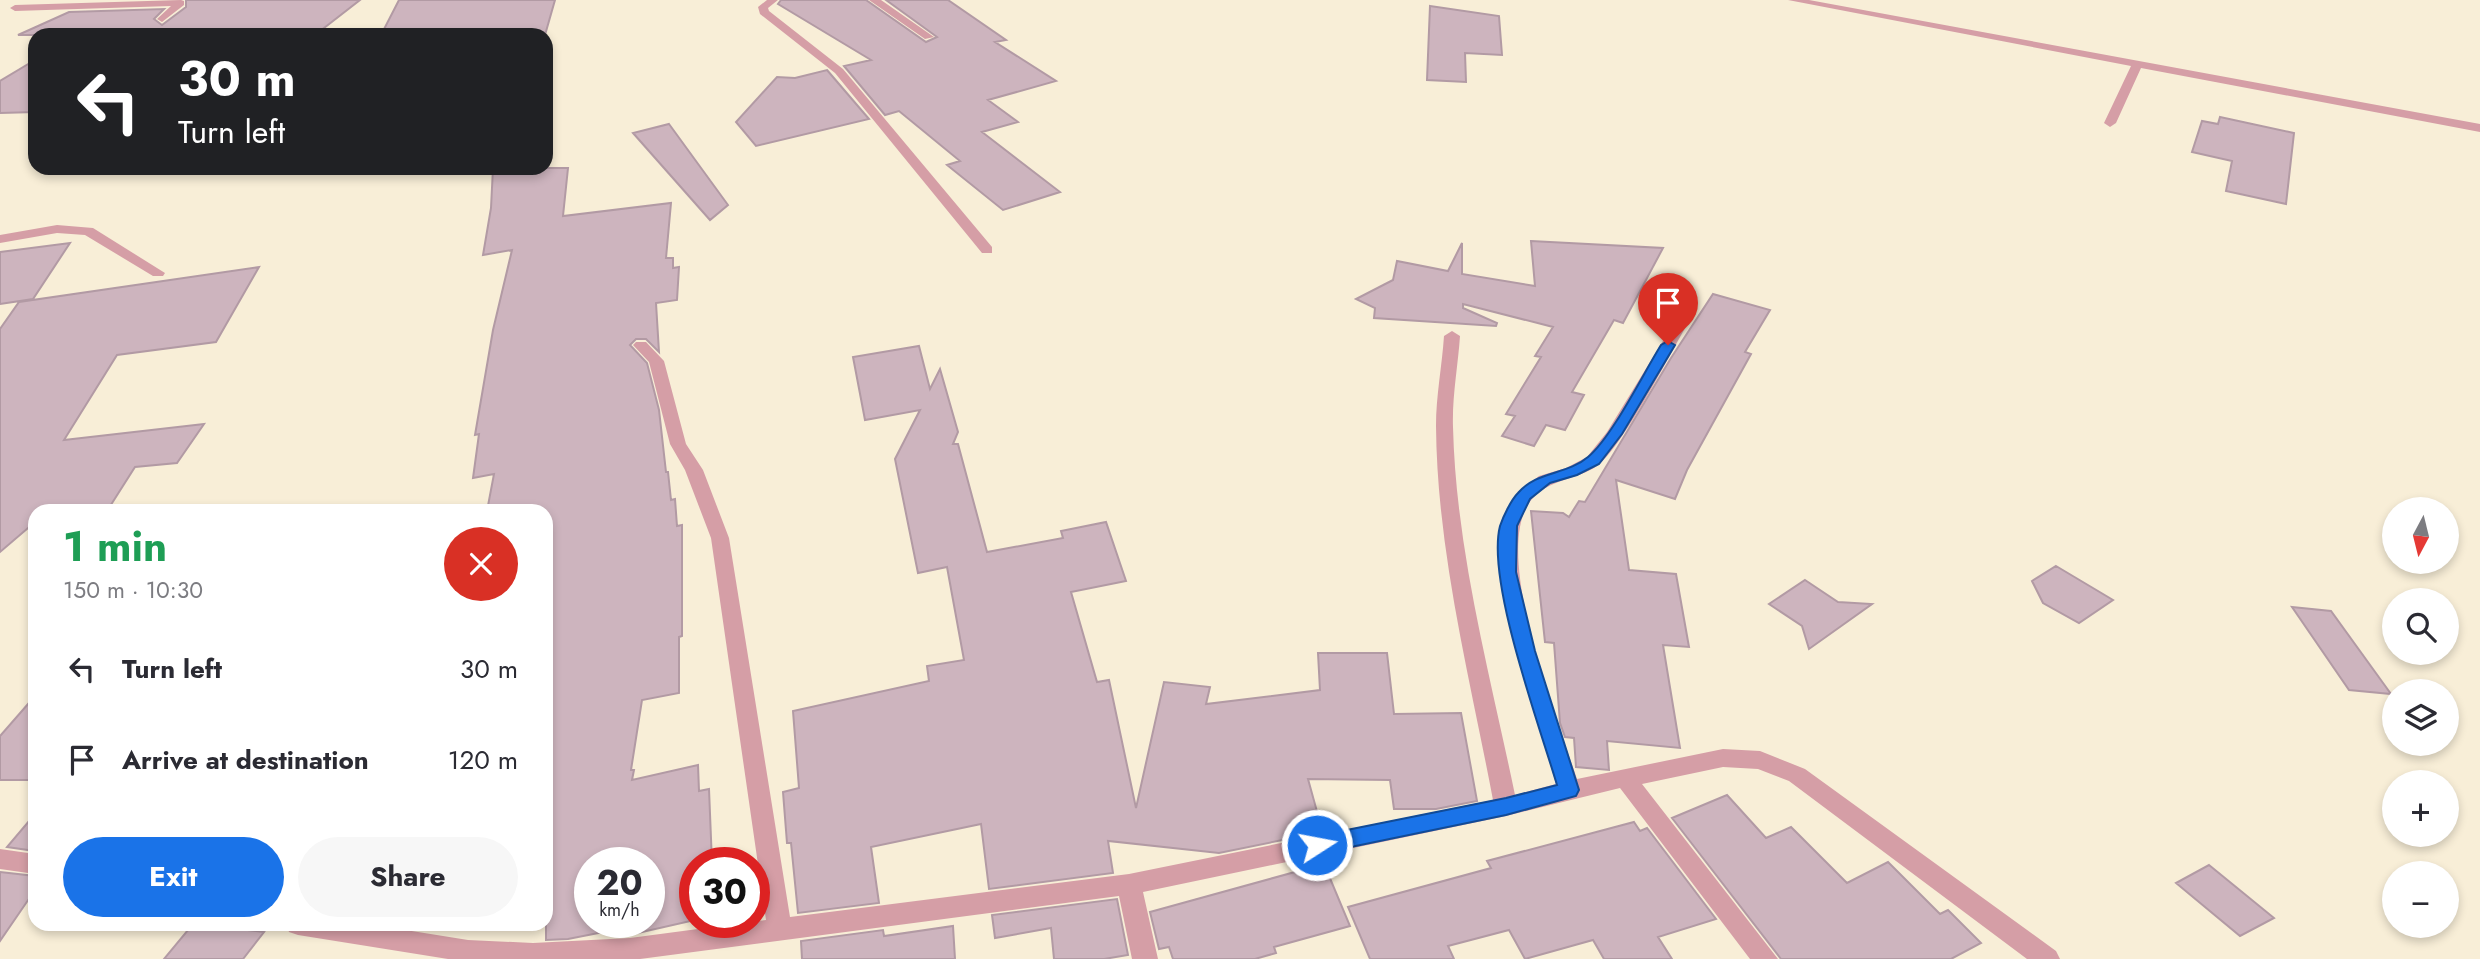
<!DOCTYPE html>
<html lang="en">
<head>
<meta charset="utf-8">
<style>
	body { margin:0; font-family:Jost,sans-serif; background:#f7f7f7; color:#2b2b33; height:100vh; display:flex; flex-direction:column; font-size:26px; white-space:nowrap }
	* { box-sizing:border-box; margin:0 }
	p { font-size:23px; color:#7c7c81 }
	.icon { flex:none; width:38px; height:38px; fill:none; stroke:currentColor; stroke-width:2; stroke-linecap:round; stroke-linejoin:round }
	.map { position:relative; flex:1; overflow:hidden }
	.drawer { position:absolute; left:28px; top:504px; width:525px; height:427px; display:flex; flex-direction:column; background:#fff; border-radius:21px; box-shadow:0 4px 10px #0003 }
	.drawer>* { flex:none }
	.guide { position:absolute; left:28px; top:28px; width:525px; height:147px; border-radius:21px; box-shadow:0 4px 10px #0003; background:#202124; color:#fff; overflow:hidden }
	.needle { width:46px; rotate:187deg }
	.tools { position:absolute; left:2382px; top:497px; display:grid; gap:14px }
	.tools a { display:grid; place-items:center; width:77px; height:77px; border-radius:50%; background:#fff; box-shadow:0 4px 10px #0003; font-size:35px }
	.speed { position:absolute; left:574px; top:847px; display:flex; gap:14px; font-size:35px; font-weight:700; text-align:center }
	.speed>* { display:grid; place-content:center; width:91px; height:91px; border-radius:50%; background:#fff; box-shadow:0 4px 10px #0003; line-height:1 }
	.speed small { font-size:18px; font-weight:400 }
	.speed .limit { border:10px solid #d22; background:#fff; color:#111 }
	.pin { position:absolute; display:grid; place-items:center; width:60px; height:60px; color:#fff; margin:-72px -30px; border-radius:50% 50% 50% 0; rotate:-45deg; box-shadow:0 0 7px #0007 }
	.pin .icon { rotate:45deg }
	.me { position:absolute; width:77px; margin:-38px; rotate:79deg; stroke-linejoin:round; filter:drop-shadow(0 0 5px #0008) }
	.turn { display:flex; align-items:center; gap:24px; height:147px; padding:0 35px; font-size:32px }
	.turn .icon { width:91px; height:91px; stroke-width:2.5 }
	.turn b { display:block; font-size:49px; line-height:60px }
	.round { display:grid; place-items:center; flex:none; width:74px; height:74px; border-radius:37px; background:#f7f7f7 }
	.overview { display:flex; align-items:center; justify-content:space-between; height:119px; padding:0 35px }
	h1 { font-size:42px; font-weight:700; line-height:52px; color:#1e9e55 }
	.cta { display:flex; gap:14px; margin-top:auto; padding:14px 35px }
	.cta a { flex:1; height:80px; border-radius:42px; background:#1a73e8; color:#fff; font-size:28px; font-weight:700; line-height:80px; text-align:center }
	.cta a+a { background:#f7f7f7; color:#2b2b33 }
	ul { padding:0; list-style:none }
	li { display:flex; align-items:center; gap:21px; height:91px; padding:0 35px }
	li div { flex:1 }
	li b { display:block; font-size:26px }
	li em { font-style:normal }
	.map>svg:first-child { display:block }
	.building { fill:#cdb4be; stroke:#b29aa4; stroke-width:2; fill-rule:evenodd }
	.lines { fill:none; stroke-linecap:round; stroke-linejoin:round }
	.minor { fill:#d59ea6; fill-rule:evenodd }
	.route { fill:#1a73e8; stroke:#114b97; stroke-width:2 }
</style>
</head>
<body>
<div class="map">
<svg width="2480" height="959" viewBox="0 0 2480 959">
	<rect width="100%" height="100%" fill="#f8eed7"/>
	<!-- building -->
	<path class="building" d="M 186,0 L 360,0 L 315,35 L 18,35 L 69,12 L 164,9 L 154,19 L 162,25 L 186,7 Z
		M 399,0 L 555,0 L 545,35 L 381,35 Z
		M 781,0 L 866,0 L 926,42 L 937,37 L 886,0 L 948,0 L 1006,40 L 995,42 L 1056,81 L 988,100 L 1018,122 L 982,132 L 1060,192 L 1003,210 L 947,165 L 960,161 L 899,111 L 885,115 L 844,66 L 871,60 L 778,4 Z
		M 1430,6 L 1499,16 L 1502,55 L 1465,53 L 1466,82 L 1427,80 Z
		M 35,60 L 35,112 L 0,113 L 0,81 Z
		M 827,70 L 869,119 L 756,146 L 736,122 L 777,77 L 795,78 Z
		M 2220,117 L 2294,133 L 2286,204 L 2226,191 L 2232,161 L 2192,152 L 2202,121 L 2218,124 Z
		M 669,124 L 728,205 L 710,220 L 633,133 Z
		M 493,168 L 568,168 L 563,216 L 671,203 L 666,258 L 673,258 L 673,268 L 679,267 L 677,300 L 656,303 L 659,352 L 646,339 L 636,339 L 630,345 L 647,363 L 659,410 L 666,472 L 668,472 L 671,500 L 675,499 L 677,526 L 682,525 L 682,636 L 679,637 L 679,693 L 642,700 L 631,770 L 634,770 L 632,780 L 698,765 L 699,791 L 709,789 L 712,863 L 695,863 L 695,920 L 629,935 L 629,927 L 568,939 L 546,940 L 546,511 L 487,511 L 494,474 L 473,478 L 479,434 L 475,435 L 493,330 L 512,250 L 483,255 L 491,208 ZM 590,863 L 649,863 L 649,922 L 590,922 Z
		M 1531,241 L 1663,248 L 1623,323 L 1614,320 L 1572,392 L 1584,395 L 1565,430 L 1546,425 L 1534,446 L 1502,436 L 1515,416 L 1506,414 L 1541,357 L 1535,356 L 1553,327 L 1463,304 L 1463,308 L 1497,323 L 1496,326 L 1374,318 L 1375,308 L 1356,299 L 1393,280 L 1397,261 L 1448,271 L 1462,243 L 1462,274 L 1535,286 Z
		M 70,243 L 33,299 L 0,304 L 0,252 Z
		M 259,267 L 216,342 L 117,355 L 64,440 L 204,424 L 177,463 L 135,467 L 107,511 L 35,511 L 35,522 L 0,552 L 0,329 L 19,302 Z
		M 1713,294 L 1770,310 L 1745,352 L 1751,354 L 1687,470 L 1675,499 L 1616,480 L 1629,570 L 1676,574 L 1689,647 L 1663,645 L 1680,748 L 1607,741 L 1609,770 L 1576,767 L 1574,738 L 1565,737 L 1560,723 L 1554,643 L 1545,642 L 1531,511 L 1563,513 L 1569,517 L 1579,501 L 1585,502 L 1671,358 Z
		M 919,346 L 930,389 L 940,369 L 958,432 L 953,444 L 958,444 L 987,552 L 1063,538 L 1061,531 L 1106,522 L 1126,581 L 1071,592 L 1097,682 L 1109,680 L 1136,808 L 1164,682 L 1210,687 L 1206,704 L 1320,690 L 1318,653 L 1387,653 L 1394,714 L 1461,713 L 1477,801 L 1436,809 L 1394,809 L 1390,780 L 1308,779 L 1321,826 L 1309,827 L 1312,834 L 1219,853 L 1108,841 L 1113,873 L 989,889 L 981,824 L 871,847 L 879,903 L 798,913 L 791,843 L 787,843 L 783,792 L 799,788 L 793,711 L 929,681 L 927,666 L 964,660 L 947,567 L 918,573 L 895,459 L 920,410 L 865,420 L 853,357 Z
		M 2056,566 L 2113,600 L 2079,623 L 2043,603 L 2032,581 Z
		M 1805,580 L 1838,602 L 1872,604 L 1809,649 L 1802,626 L 1769,604 Z
		M 2292,607 L 2331,611 L 2391,694 L 2349,690 Z
		M 35,696 L 35,780 L 0,780 L 0,736 Z
		M 1727,795 L 1766,838 L 1791,827 L 1847,883 L 1888,862 L 1940,914 L 1948,910 L 1981,943 L 1951,959 L 1781,959 L 1672,818 Z
		M 35,814 L 35,851 L 7,847 Z
		M 1634,822 L 1640,831 L 1647,828 L 1716,919 L 1658,937 L 1672,959 L 1604,959 L 1593,940 L 1525,959 L 1509,930 L 1448,946 L 1454,959 L 1370,959 L 1348,907 L 1491,868 L 1487,861 Z
		M 1324,864 L 1350,926 L 1274,947 L 1276,953 L 1255,959 L 1173,959 L 1169,947 L 1159,949 L 1150,912 Z
		M 2209,865 L 2274,918 L 2240,936 L 2176,883 Z
		M 0,872 L 35,876 L 35,890 L 0,941 Z
		M 1117,899 L 1128,955 L 1104,959 L 1054,959 L 1051,928 L 995,938 L 992,915 Z
		M 193,924 L 195,924 L 264,932 L 243,959 L 164,959 Z
		M 953,926 L 955,959 L 802,959 L 801,941 L 883,930 L 884,936 Z"/>
	<g class="lines">
		<!-- minor -->
		<path class="minor" d="M 181,0 L 184,1 L 184,5 L 162,22 L 157,19 L 171,6 L 15,11 L 10,8 L 15,5 Z
			M 767,0 L 778,0 L 768,8 L 769,11 L 843,69 L 992,247 L 992,253 L 982,253 L 835,73 L 760,14 L 758,7 Z
			M 869,0 L 881,0 L 934,37 L 925,39 Z
			M 1788,0 L 1809,0 L 2480,124 L 2480,132 L 2141,68 L 2116,123 L 2110,127 L 2104,123 L 2131,66 Z
			M 57,225 L 93,228 L 165,273 L 163,276 L 153,276 L 85,235 L 57,233 L 0,243 L 0,235 Z
			M 1681,319 L 1688,323 C 1670,354 1622,448 1597,466 C 1577,480 1549,479 1532,499 C 1489,549 1558,721 1577,779 L 1723,749 L 1760,751 L 1805,769 L 2056,951 L 2060,959 L 2027,959 L 1789,781 L 1758,769 L 1723,767 L 1642,784 L 1778,959 L 1750,959 L 1620,788 L 1506,816 L 1143,892 L 1158,959 L 1132,959 L 1119,896 L 640,959 L 448,959 L 298,935 L 289,932 L 286,924 L 368,924 L 468,940 L 533,943 L 630,938 L 766,920 L 711,538 L 685,470 L 670,444 L 649,362 L 633,345 L 636,342 L 646,342 L 664,361 L 686,444 L 703,470 L 729,538 L 790,917 L 1129,874 L 1493,800 C 1470,678 1437,552 1436,426 C 1436,396 1442,366 1444,336 L 1452,331 L 1460,336 C 1458,366 1452,396 1453,427 C 1456,551 1490,674 1515,795 L 1556,784 L 1516,651 L 1499,572 L 1500,526 L 1518,492 L 1539,476 L 1566,468 L 1587,457 L 1607,432 L 1674,323 Z
			M 0,849 L 35,854 L 35,874 L 0,869 Z"/>
	</g>
	<!-- route -->
	<path class="route" d="M 1668,341 L 1675,345 L 1622,434 L 1599,464 L 1577,475 L 1550,483 L 1530,499 L 1517,526 L 1516,572 L 1535,651 L 1579,790 L 1576,796 L 1506,815 L 1317,854 L 1310,852 L 1307,845 L 1310,839 L 1317,836 L 1506,798 L 1557,785 C 1540,727 1486,581 1500,526 C 1503,517 1511,500 1518,493 C 1536,471 1567,475 1588,457 C 1612,437 1643,374 1661,345 Z"/>
</svg>
<div class="tools">
<a><svg class="needle" viewBox="-14 -14 28 28"><path d="M0-13l5 13h-10z" fill="#e53935"/><path d="M0 13l5-13h-10z" fill="#7c7c81"/></svg></a>
<a><svg class="icon" aria-label="search" viewBox="0 0 24 24"><circle cx="10" cy="10" r="6"/><path d="M15 15l6 6"/></svg></a>
<a><svg class="icon" aria-label="layers" viewBox="0 0 24 24"><path d="M12 4l9 5-9 5-9-5zM3 14l9 5 9-5"/></svg></a>
<a>+</a>
<a>−</a>
</div>
<div class="speed"><div>20<small>km/h</small></div><div class="limit">30</div></div>
<div class="pin" style="left:1668px;top:345px;background:#d93025"><svg class="icon" aria-label="arrive" viewBox="0 0 24 24"><path d="M6 21V4h12l-3 4 3 4H6"/></svg></div>
<svg class="me" style="left:1317px;top:845px" viewBox="-20 -20 40 40"><circle r="17" fill="#1a73e8" stroke="#fff" stroke-width="3"/><path d="M0-11L8 9 0 5-8 9z" fill="#fff"/></svg>
<div class="guide">
<div class="turn"><svg class="icon" aria-label="left" viewBox="0 0 24 24"><path d="M17 20v-9H6M10 6l-5 5 5 5"/></svg><div><b>30 m</b>Turn left</div></div>
</div>
<section class="drawer">
<div class="overview"><div><h1>1 min</h1><p>150 m · 10:30</p></div><a class="round" style="background:#d93025;color:#fff"><svg class="icon" aria-label="close" viewBox="0 0 24 24"><path d="M6 6l12 12M18 6L6 18"/></svg></a></div>
<ul>
<li><svg class="icon" aria-label="left" viewBox="0 0 24 24"><path d="M17 20v-9H6M10 6l-5 5 5 5"/></svg><div><b>Turn left</b></div><em>30 m</em></li>
<li><svg class="icon" aria-label="arrive" viewBox="0 0 24 24"><path d="M6 21V4h12l-3 4 3 4H6"/></svg><div><b>Arrive at destination</b></div><em>120 m</em></li>
</ul>
<div class="cta"><a>Exit</a><a>Share</a></div>
</section>
</div>
</body>
</html>
